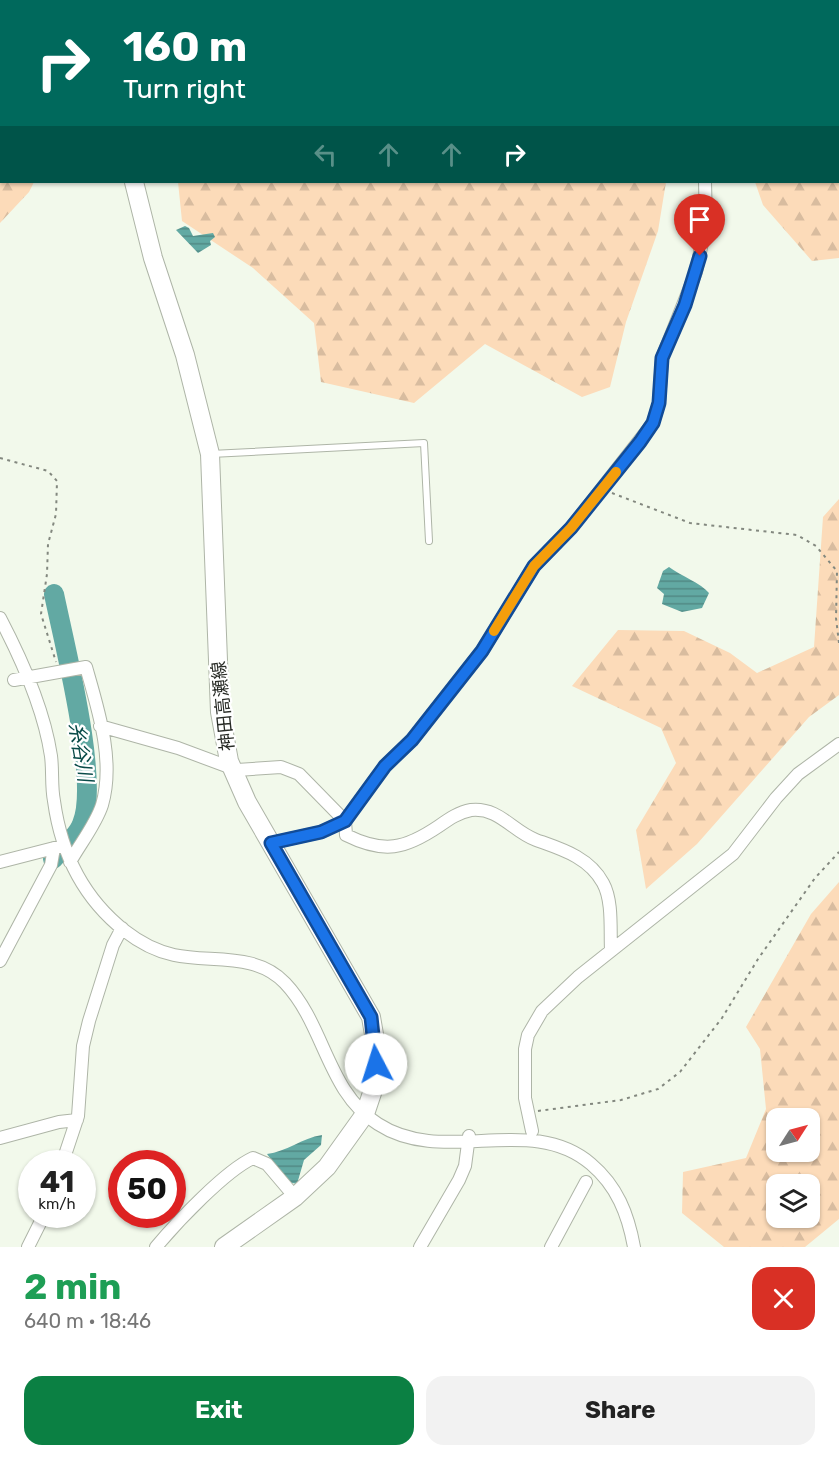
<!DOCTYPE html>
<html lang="en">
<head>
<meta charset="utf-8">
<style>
	body { margin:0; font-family:Rubik,"Noto Sans JP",sans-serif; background:#f2f2f2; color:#222; height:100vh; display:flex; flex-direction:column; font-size:22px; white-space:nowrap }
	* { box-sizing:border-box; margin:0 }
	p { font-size:20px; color:#767676 }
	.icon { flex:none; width:33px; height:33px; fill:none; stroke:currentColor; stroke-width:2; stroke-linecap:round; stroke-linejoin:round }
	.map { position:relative; height:1247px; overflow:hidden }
	.sheet { display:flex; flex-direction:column; background:#fff; flex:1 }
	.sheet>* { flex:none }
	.banner { position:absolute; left:0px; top:0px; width:840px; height:183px; box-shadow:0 2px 4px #0004; background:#00695c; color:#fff; overflow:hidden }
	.needle { width:39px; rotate:54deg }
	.buttons { position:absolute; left:766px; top:1108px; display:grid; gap:12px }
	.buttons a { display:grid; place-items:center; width:54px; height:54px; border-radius:12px; background:#fff; box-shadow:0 2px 4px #0004; font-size:30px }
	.speed { position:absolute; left:18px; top:1150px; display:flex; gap:12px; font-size:30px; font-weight:700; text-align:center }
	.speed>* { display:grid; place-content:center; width:78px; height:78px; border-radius:50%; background:#fff; box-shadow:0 2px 4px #0004; line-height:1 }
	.speed small { font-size:15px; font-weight:400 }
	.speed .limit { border:9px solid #d22; background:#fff; color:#111 }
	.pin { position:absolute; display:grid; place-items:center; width:51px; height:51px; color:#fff; margin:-62px -26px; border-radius:50% 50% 50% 0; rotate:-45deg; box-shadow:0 0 6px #0007 }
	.pin .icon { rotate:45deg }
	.me { position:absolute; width:66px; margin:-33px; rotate:355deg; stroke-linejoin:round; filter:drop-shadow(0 0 4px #0008) }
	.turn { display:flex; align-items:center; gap:21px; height:126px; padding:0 24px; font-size:27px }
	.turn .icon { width:78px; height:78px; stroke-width:2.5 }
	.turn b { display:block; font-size:42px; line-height:51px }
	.lanes { display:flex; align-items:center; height:57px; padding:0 24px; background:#0003; justify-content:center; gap:30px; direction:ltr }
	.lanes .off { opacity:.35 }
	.round { display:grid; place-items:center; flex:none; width:63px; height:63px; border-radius:18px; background:#f2f2f2 }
	.overview { display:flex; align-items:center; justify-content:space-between; height:102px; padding:0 24px }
	h1 { font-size:36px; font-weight:700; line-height:45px; color:#1e9e55 }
	.action { display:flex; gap:12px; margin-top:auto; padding:12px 24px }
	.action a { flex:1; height:69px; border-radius:18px; background:#0b8043; color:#fff; font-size:24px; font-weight:700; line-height:69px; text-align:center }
	.action a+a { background:#f2f2f2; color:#222 }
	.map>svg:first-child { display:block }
	.forest { fill:url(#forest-firs); fill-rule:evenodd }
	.water { fill:url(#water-rules) }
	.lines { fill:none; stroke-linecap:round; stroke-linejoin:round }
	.river { stroke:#62a9a3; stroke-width:20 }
	.lane-casing { stroke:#aeb5a7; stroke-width:8 }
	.street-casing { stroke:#aeb5a7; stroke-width:14 }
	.secondary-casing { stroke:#aeb5a7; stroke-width:20 }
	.path { stroke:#83887f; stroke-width:2; stroke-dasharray:3 4.5; stroke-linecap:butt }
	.lane { stroke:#fff; stroke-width:6 }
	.street { stroke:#fff; stroke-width:12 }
	.secondary { stroke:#fff; stroke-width:18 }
	.route-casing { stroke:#114b97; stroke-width:15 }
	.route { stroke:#1a73e8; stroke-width:10 }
	.slow { stroke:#f59e0b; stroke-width:10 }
	.labels { text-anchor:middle; stroke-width:4.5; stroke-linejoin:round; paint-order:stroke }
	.street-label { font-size:18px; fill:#282b26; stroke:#fff }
	.water-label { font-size:20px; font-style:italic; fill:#094b48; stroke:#fff }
</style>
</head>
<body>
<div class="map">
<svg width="839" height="1247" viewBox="0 0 839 1247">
	<defs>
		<pattern id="forest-firs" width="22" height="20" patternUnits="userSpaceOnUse" patternTransform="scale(1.5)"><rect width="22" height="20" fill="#fcdbb9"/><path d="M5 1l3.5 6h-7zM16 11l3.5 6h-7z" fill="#d8bc9f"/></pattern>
		<pattern id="water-rules" width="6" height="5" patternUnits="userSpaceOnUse" patternTransform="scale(1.5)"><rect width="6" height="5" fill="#62a9a3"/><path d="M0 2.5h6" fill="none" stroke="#518a85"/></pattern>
	</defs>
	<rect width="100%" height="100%" fill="#f2f9eb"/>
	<!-- forest -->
	<path class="forest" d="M 0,0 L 75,0 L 2,2 L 2,182 L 34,182 L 29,192 L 0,223 Z
		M 543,0 L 839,0 L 839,258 L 812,261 L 763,205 L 755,182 L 838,182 L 838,2 Z
		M 178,182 L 666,182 L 658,231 L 626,322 L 610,387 L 582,397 L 485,344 L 414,403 L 321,382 L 314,323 L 253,268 L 182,221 Z
		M 839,499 L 839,695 L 809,717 L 697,844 L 646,889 L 636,830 L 676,763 L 661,728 L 572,686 L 618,630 L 684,631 L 730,653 L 757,673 L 814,647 L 823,517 Z
		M 839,882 L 839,1219 L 805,1247 L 724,1247 L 682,1213 L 683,1172 L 746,1158 L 766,1109 L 760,1049 L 746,1027 L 811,914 ZM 777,1119 L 810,1119 L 810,1152 L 777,1152 ZM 777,1185 L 810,1185 L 810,1218 L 777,1218 Z"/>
	<!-- water -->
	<path class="water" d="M 185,226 L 189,228 L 193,236 L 213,233 L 215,237 L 210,241 L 211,245 L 198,253 L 176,230 Z
		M 669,567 C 681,576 701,583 709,593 L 702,608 L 682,612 L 662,604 L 664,594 L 657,588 L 663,571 Z
		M 322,1135 L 321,1145 L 304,1160 L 297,1184 L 288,1182 L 267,1154 C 286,1152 302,1138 322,1135 Z"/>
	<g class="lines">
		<!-- river -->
		<path class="river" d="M 53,859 C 62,849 78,836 82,824 C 100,782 64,643 54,594"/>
		<!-- lane casing -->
		<g class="lane-casing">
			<path id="lane" d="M 211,454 L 424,443 L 429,541"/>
		</g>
		<!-- street casing -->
		<g class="street-casing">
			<path id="street" d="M 0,618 C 22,660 44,709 51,756 C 53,771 51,786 54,801 C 61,852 83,898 125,931 C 139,942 156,951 174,955 C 211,963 256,952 285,983 C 325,1025 327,1092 378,1124 C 444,1167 530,1112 591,1164 C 617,1186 628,1214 634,1247
				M 14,680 L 86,667 C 98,709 115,761 102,805 C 96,824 80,844 70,862
				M 100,726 L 178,748 L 237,770 L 281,767 L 299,774 L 345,821 L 346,835 C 384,854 405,849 439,826 C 449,819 459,812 471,810 C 499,807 512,831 536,840 C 561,849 589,857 603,883 C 613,901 610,930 611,950
				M 271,843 L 321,832 L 345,821 L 385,766 L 412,740 L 482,651 L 534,566 L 571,528 L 653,423 L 659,403 L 662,358 L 696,272 L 706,223 L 705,182
				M 0,862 L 62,846
				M 0,961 L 51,865 L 54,848
				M 532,1131 L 525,1098 L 525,1049 L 528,1035 L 542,1011 L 578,977 L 733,854 L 776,798 L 798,774 L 839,744
				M 0,1138 L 59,1122 L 77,1120
				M 62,1164 L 78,1116 L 83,1046 L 89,1021 L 113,945 L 122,928
				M 28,1247 L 44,1215
				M 156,1247 C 177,1222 225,1171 253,1158 L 267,1164 L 295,1197
				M 420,1247 L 459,1180 L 465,1166 L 469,1136
				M 551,1247 L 586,1182"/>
		</g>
		<!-- secondary casing -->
		<g class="secondary-casing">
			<path id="secondary" d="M 113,2 L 114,0
				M 134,182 L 153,258 L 185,355 L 210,454 L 220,712 L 229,761 L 247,802 L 371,1017 L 376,1046 L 376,1081 L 365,1114 L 327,1167 L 295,1197 L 224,1247"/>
		</g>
		<!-- path -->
		<path class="path" d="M 0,116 L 2,114
			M 0,458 L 48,471 L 57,481 L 56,514 L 48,544 L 47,574 L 41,614 L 56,662
			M 612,493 L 690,523 L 797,535 L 816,546 L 837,571 L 836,618 L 839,643
			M 538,1111 L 621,1100 L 658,1089 L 680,1072 L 722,1018 L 758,959 L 815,878 L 839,852"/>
		<!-- lane -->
		<use href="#lane" class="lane"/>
		<!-- street -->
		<use href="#street" class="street"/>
		<!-- secondary -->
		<use href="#secondary" class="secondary"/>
	</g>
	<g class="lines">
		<!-- route casing -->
		<g class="route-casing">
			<path id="route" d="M 376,1064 L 371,1017 L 271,843 L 321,832 L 345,821 L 385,766 L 412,740 L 482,651 L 534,566 L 571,528 L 640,442 L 653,423 L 659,403 L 662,358 L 685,305 L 700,256"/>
		</g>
		<!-- route -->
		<use href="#route" class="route"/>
		<!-- slow -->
		<path class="slow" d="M 494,631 L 534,566 L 571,528 L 616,472"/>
	</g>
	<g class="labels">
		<!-- street labels -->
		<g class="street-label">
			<text transform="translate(223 706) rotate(-96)" y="6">神田高瀬線</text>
		</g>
		<!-- water labels -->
		<g class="water-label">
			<text transform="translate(81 752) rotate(80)" y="7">糸谷川</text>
		</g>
	</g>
</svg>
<div class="buttons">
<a><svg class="needle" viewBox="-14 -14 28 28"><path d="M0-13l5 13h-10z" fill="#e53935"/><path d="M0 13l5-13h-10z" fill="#767676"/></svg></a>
<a><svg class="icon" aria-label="layers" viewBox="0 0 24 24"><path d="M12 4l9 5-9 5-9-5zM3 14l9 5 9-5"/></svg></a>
</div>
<div class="speed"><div>41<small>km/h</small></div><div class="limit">50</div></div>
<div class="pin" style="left:700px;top:256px;background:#d93025"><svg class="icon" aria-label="arrive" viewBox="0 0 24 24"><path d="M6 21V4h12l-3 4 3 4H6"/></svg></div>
<svg class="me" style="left:376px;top:1064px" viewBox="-20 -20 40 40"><circle r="19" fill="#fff"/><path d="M0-13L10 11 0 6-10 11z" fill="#1a73e8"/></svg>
<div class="banner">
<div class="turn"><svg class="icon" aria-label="right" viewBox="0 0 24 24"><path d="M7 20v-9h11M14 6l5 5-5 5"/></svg><div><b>160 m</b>Turn right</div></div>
<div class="lanes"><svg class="icon off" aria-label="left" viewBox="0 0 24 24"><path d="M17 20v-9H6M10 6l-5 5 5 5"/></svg><svg class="icon off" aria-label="ahead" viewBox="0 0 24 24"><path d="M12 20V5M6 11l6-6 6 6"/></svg><svg class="icon off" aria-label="ahead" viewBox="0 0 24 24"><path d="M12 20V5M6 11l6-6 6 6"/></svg><svg class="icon" aria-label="right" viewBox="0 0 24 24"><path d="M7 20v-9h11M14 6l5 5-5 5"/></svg></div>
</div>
</div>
<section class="sheet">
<div class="overview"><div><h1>2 min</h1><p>640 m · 18:46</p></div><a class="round" style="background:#d93025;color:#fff"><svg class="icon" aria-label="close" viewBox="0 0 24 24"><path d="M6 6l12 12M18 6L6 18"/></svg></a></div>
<div class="action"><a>Exit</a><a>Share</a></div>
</section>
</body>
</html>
